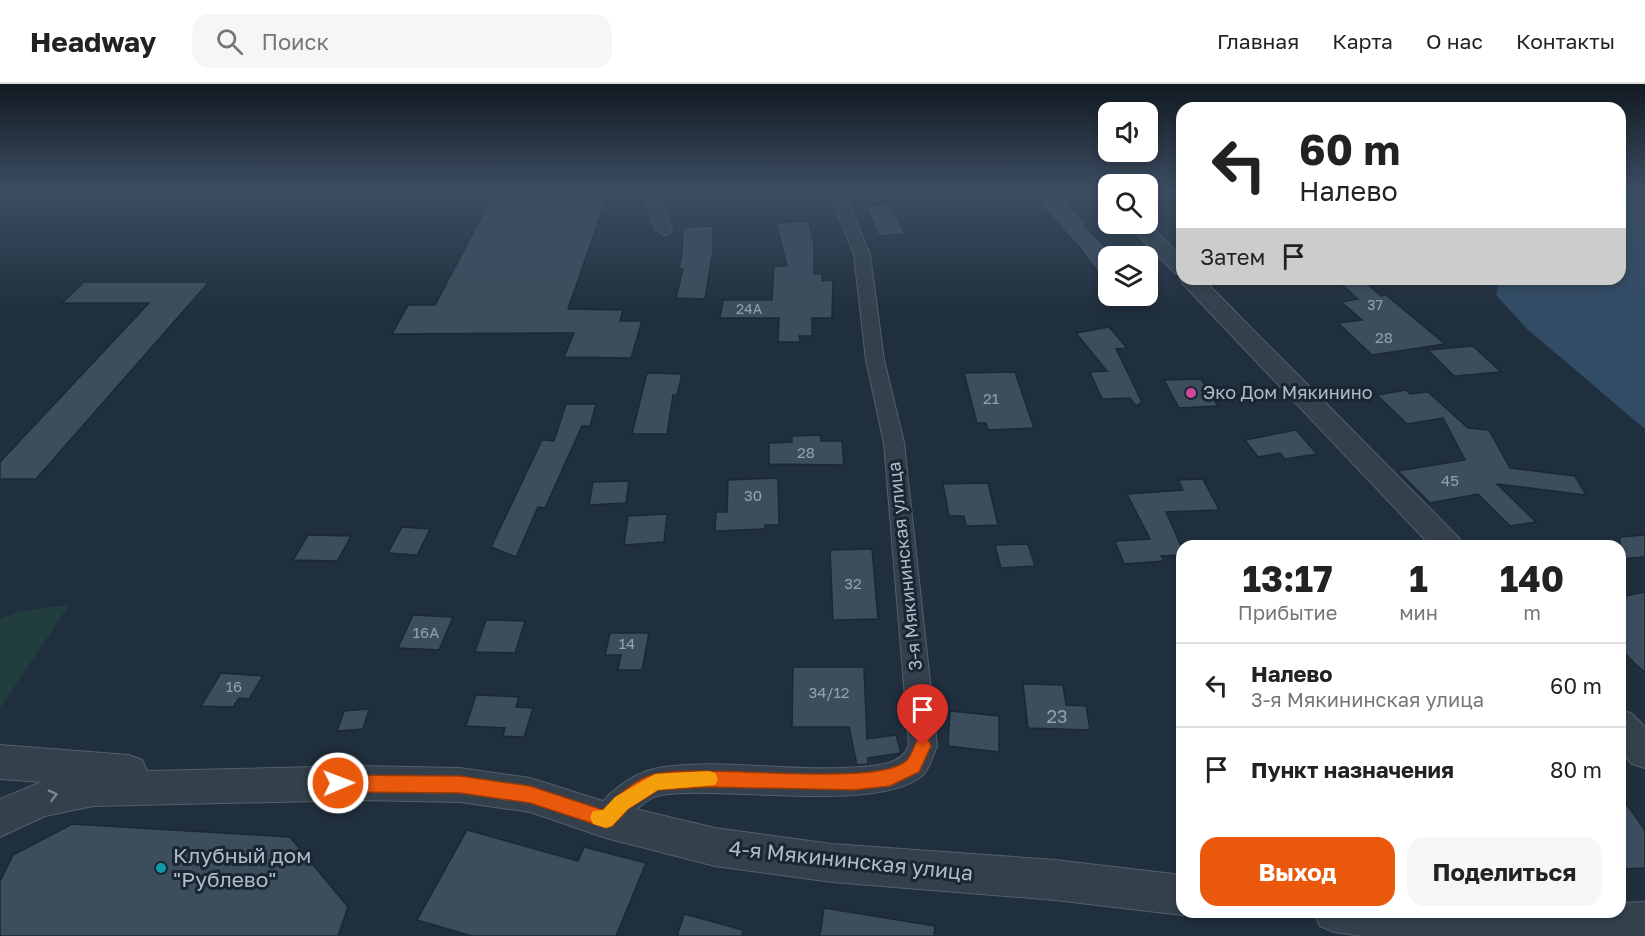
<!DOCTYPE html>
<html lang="ru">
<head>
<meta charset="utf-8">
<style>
	body { margin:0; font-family:"Golos Text",sans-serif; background:#f6f6f6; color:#222; height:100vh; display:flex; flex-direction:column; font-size:22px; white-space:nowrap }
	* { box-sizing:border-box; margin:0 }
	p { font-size:20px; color:#767676 }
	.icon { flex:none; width:33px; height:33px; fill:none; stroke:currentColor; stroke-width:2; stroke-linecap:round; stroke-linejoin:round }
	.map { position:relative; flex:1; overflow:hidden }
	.panel { position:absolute; left:1176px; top:456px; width:450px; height:378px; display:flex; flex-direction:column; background:#fff; border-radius:18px; box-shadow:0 3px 9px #0003 }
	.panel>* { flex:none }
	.top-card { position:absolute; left:1176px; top:18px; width:450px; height:183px; border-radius:18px; box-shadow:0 3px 9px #0003; background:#fff; color:#222; overflow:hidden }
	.fabs { position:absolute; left:1098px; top:18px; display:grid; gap:12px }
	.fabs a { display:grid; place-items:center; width:60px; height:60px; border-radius:12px; background:#fff; box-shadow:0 3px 9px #0003; font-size:30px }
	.pin { position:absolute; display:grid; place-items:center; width:51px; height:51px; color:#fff; margin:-62px -26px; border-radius:50% 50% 50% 0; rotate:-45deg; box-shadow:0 0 6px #0007 }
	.pin .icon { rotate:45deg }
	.me { position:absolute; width:66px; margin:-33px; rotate:89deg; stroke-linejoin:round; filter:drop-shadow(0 0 4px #0008) }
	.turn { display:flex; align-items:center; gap:21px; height:126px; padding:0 24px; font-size:27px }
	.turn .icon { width:78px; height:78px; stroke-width:2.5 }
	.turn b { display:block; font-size:42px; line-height:51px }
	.then { display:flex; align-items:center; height:57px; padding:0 24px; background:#0003; gap:12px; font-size:22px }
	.eta { display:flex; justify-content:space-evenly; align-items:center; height:102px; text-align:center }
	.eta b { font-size:36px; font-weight:700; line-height:42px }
	.primary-button { display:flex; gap:12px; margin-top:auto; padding:12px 24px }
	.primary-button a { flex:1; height:69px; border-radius:18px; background:#ea580c; color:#fff; font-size:24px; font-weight:700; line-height:69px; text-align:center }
	.primary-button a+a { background:#f6f6f6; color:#222 }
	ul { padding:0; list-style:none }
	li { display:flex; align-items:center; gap:18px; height:84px; padding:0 24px; border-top:2px solid #e0e0e0 }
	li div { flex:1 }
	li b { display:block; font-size:22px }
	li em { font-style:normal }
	header { display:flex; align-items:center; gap:36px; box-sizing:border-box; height:84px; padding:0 30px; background:#fff; border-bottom:2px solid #e0e0e0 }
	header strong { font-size:28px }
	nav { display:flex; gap:33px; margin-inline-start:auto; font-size:21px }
	.search { width:420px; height:54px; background:#f6f6f6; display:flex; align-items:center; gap:15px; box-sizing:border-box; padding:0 21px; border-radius:18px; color:#767676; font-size:22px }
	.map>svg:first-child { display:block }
	.green { fill:#223d3e }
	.water { fill:#324c66 }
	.building { fill:#3c4e5d; stroke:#1c2834; stroke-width:1.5 }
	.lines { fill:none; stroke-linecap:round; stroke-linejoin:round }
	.minor-casing { stroke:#535f6b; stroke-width:2 }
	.tertiary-casing { stroke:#535f6b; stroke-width:2 }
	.minor { fill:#34414d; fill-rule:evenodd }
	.tertiary { fill:#34414d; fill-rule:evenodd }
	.oneway { stroke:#788591 }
	.route { fill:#ea580c; stroke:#983908; stroke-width:1.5 }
	.slow { fill:#f59e0b }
	.hotel-dot { fill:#d1479c; stroke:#1a2632; stroke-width:2 }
	.culture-dot { fill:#0f9aa8; stroke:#1a2632; stroke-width:2 }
	.labels { text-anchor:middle; stroke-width:6; stroke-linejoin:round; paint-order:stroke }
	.far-number-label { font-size:14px; fill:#93a0ae }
	.number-label { font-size:15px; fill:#93a0ae }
	.poi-label { font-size:18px; fill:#b0bcc9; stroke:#1a2632; text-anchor:start }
	.street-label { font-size:18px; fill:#b0bcc9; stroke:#1a2632 }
	.near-number-label { font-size:18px; fill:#93a0ae }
	.near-poi-label { font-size:21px; fill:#b0bcc9; stroke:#1a2632; text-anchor:start }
	.near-street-label { font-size:21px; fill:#b0bcc9; stroke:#1a2632 }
</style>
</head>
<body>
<header>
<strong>Headway</strong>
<div class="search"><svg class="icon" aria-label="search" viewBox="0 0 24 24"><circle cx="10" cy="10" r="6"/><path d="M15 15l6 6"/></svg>Поиск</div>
<nav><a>Главная</a><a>Карта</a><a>О нас</a><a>Контакты</a></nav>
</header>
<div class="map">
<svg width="1645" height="852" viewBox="0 0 1645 852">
	<rect width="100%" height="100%" fill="#202f3d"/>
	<!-- green -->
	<path class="green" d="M 69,521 L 0,624 L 0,535 L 20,527 Z"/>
	<!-- water -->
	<path class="water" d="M 1620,107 L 1645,107 L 1645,345 L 1527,245 L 1496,211 L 1499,195 L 1620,195 Z"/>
	<!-- building -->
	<path class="building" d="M 495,107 L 609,107 L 568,225 L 623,226 L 620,237 L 642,237 L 631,274 L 564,273 L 574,249 L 392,250 L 408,221 L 435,221 Z
		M 1028,107 L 1057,107 L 1088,141 L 1084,141 L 1108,166 L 1108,202 L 1080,164 Z
		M 890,120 L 905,150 L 879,152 L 865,122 Z
		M 808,137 L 814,159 L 814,190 L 822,190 L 822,197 L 833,196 L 832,234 L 812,234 L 812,252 L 799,252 L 800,258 L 778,258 L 779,234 L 720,234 L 723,216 L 772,216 L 774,182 L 787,182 L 776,139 Z
		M 713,142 L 713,166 L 705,215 L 676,214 L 683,185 L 679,185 L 682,170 L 683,143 Z
		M 1363,196 L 1381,212 L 1386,211 L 1445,260 L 1372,271 L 1338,239 L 1362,236 L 1341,218 L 1358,215 L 1339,198 Z
		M 84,198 L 209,198 L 36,395 L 0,395 L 0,378 L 149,219 L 62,219 Z
		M 1109,243 L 1127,264 L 1116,265 L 1142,318 L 1136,322 L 1130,314 L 1102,315 L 1090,288 L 1107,287 L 1076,249 Z
		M 1473,262 L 1501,288 L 1454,292 L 1428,266 Z
		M 1015,288 L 1034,344 L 988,346 L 986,339 L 977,339 L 964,289 Z
		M 647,289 L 682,290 L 677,311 L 673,311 L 667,350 L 632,350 Z
		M 1201,295 L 1218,322 L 1179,324 L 1164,296 Z
		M 1406,306 L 1410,310 L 1428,308 L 1468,344 L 1489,346 L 1510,384 L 1575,392 L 1586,411 L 1497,400 L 1536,438 L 1510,442 L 1478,410 L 1430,419 L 1398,387 L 1465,376 L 1443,334 L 1407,340 L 1377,311 Z
		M 566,320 L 596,320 L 590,342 L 582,342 L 545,424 L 538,423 L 516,473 L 491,463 L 542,356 L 554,357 Z
		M 1296,346 L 1317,370 L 1285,375 L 1280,369 L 1258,373 L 1245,356 Z
		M 820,351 L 821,357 L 842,357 L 844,381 L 769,380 L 769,359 L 792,358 L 792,352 Z
		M 778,394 L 779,441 L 765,441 L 765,445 L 715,447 L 716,428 L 727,428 L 728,396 Z
		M 1203,395 L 1219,426 L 1166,428 L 1182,464 L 1182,471 L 1161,472 L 1164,477 L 1124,480 L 1115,457 L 1150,455 L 1127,410 L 1183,406 L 1178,396 Z
		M 629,397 L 626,419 L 589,421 L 593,398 Z
		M 988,399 L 998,441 L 966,442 L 964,432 L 949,432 L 943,400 Z
		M 667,430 L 664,458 L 624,461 L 628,432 Z
		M 402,443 L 430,445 L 417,471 L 388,469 Z
		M 308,451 L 351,452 L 337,477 L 293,476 Z
		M 1645,451 L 1645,473 L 1620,475 L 1620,453 Z
		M 1028,460 L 1035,482 L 1001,484 L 995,461 Z
		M 872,465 L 878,535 L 833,536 L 830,466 Z
		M 1645,508 L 1645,589 L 1620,565 L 1620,513 Z
		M 413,531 L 453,533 L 439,566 L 398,564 Z
		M 486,536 L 525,537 L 515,569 L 475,568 Z
		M 610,549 L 649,549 L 642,586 L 618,586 L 621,571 L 605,571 Z
		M 793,583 L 864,583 L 867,655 L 896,651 L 901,669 L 868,674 L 868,680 L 857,681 L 849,643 L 792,643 Z
		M 221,589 L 263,592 L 249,615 L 239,614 L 233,623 L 201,622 Z
		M 1023,600 L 1063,601 L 1066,621 L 1086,622 L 1090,646 L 1028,644 Z
		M 476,611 L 519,613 L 516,623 L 533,624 L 524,653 L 503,652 L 505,644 L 466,642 Z
		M 369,625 L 363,645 L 337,647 L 344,627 Z
		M 950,627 L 999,632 L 999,668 L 948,662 Z
		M 1620,711 L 1645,746 L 1645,784 L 1620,785 Z
		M 72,740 L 290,753 L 348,823 L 338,852 L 0,852 L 0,797 L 13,771 Z
		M 467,746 L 578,777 L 584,763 L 646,779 L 616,852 L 472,852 L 417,836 Z
		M 824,824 L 935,842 L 934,852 L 820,852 Z
		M 684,830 L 743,846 L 742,852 L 677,852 Z"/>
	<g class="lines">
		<!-- minor casing -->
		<g class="minor-casing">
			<path id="minor" d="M 643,107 L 658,107 L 672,146 L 670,149 L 664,151 L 656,146 Z
				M 829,107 L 844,107 L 870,171 L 884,276 L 904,359 L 937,662 C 933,671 930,684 923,691 C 878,730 724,701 661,711 C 639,715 626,742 606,750 L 595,746 L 591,736 C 601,712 632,689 658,684 C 717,674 783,687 843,684 C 858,683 874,683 889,679 C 898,676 905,671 909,662 L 884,359 L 866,276 L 854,171 Z"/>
		</g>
		<!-- tertiary casing -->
		<g class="tertiary-casing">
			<path id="tertiary" d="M 1097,107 L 1108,107 L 1108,116 L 1101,114 Z
				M 1148,139 L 1182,173 L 1182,191 L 1175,189 L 1127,140 Z
				M 1182,193 L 1182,195 L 1203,195 L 1459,454 L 1464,462 L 1431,462 L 1183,200 L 1180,195 Z
				M 1620,625 L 1632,630 L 1645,643 L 1645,684 L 1632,680 L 1620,666 Z
				M 0,661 L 129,671 L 142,676 L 147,687 L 360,682 L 460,684 L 530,694 L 606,718 L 715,744 L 832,760 L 1055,776 L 1182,791 L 1182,828 L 1190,828 L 1182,831 L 1055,816 L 832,798 L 715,782 L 606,754 L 530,728 L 460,718 L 360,716 L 93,722 L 45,732 L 0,753 L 0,715 L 41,698 L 0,695 Z
				M 1645,818 L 1645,852 L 1363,852 L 1334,848 L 1320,842 L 1314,828 L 1620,828 L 1620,819 Z"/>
		</g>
		<!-- minor -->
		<use href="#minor" class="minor"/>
		<!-- tertiary -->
		<use href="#tertiary" class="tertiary"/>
	</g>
	<!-- one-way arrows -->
	<defs><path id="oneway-chevron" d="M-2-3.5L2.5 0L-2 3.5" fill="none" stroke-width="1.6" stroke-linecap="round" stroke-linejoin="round" transform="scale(1.5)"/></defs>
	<use class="oneway" href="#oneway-chevron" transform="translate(53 711) rotate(-15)"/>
	<!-- sky -->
	<linearGradient id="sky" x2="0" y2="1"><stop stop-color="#121a22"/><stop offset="0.47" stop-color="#3c4d62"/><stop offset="1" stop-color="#3c4d62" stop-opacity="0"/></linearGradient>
	<rect width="1645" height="227" fill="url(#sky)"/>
	<!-- route -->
	<path class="route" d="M 923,654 L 929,657 L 931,662 L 919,688 L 890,702 L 854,706 L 709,703 L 658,706 L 628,725 L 612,742 L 606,744 L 530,719 L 460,709 L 338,708 L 332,705 L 329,699 L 332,694 L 338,691 L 460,692 L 530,702 L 603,726 C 614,714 638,693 655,690 C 707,679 875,704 906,677 C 911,673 914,662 917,657 Z"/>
	<!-- slow -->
	<path class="slow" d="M 709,687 L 715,689 L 718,695 L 715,701 L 658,706 L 628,725 L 612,742 L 606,744 L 593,740 L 590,733 L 593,727 L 603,726 L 615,713 L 655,690 Z"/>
	<!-- markers -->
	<circle class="hotel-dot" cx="1191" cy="309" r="6"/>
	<circle class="culture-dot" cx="161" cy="784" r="6"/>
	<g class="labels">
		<!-- far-number labels -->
		<g class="far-number-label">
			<text x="1375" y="226">37</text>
			<text x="749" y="230">24А</text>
		</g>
		<!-- number labels -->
		<g class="number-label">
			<text x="1384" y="259">28</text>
			<text x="991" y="320">21</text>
			<text x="806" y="374">28</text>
			<text x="1450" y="402">45</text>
			<text x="753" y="417">30</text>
			<text x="853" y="505">32</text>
			<text x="426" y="554">16А</text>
			<text x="627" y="565">14</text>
			<text x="234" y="608">16</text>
			<text x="829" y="614">34/12</text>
		</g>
		<!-- poi labels -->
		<g class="poi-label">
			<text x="1203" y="315">Эко Дом Мякинино</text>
		</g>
		<!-- street labels -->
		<g class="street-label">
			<text transform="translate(905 482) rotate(-96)" y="6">3-я Мякининская улица</text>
		</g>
		<!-- near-number labels -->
		<g class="near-number-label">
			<text x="1057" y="639">23</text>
		</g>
		<!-- near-poi labels -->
		<g class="near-poi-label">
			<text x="173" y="779">Клубный дом<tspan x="173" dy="24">"Рублево"</tspan></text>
		</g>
		<!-- near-street labels -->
		<g class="near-street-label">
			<text transform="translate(851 777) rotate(6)" y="7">4-я Мякининская улица</text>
		</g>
	</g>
</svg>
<div class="fabs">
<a><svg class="icon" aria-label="sound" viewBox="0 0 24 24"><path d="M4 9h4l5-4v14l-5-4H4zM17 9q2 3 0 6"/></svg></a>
<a><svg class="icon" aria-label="search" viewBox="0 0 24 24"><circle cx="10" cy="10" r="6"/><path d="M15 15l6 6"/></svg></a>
<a><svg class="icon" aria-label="layers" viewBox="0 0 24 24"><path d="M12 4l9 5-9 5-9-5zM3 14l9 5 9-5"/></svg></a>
</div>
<div class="pin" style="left:923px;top:662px;background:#d93025"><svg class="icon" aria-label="arrive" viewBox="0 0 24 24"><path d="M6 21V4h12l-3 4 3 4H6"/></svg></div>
<svg class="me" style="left:338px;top:699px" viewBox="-20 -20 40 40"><circle r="17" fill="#ea580c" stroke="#fff" stroke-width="3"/><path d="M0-11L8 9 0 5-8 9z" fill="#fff"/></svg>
<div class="top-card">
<div class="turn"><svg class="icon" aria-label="left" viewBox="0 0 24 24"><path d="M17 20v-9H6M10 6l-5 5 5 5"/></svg><div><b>60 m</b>Налево</div></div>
<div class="then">Затем<svg class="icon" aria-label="arrive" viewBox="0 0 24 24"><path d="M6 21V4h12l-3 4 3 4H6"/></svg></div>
</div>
<section class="panel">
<div class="eta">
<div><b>13:17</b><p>Прибытие</p></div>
<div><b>1</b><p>мин</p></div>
<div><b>140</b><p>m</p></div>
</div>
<ul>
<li><svg class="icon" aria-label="left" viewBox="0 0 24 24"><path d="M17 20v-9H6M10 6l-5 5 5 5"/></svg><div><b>Налево</b><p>3-я Мякининская улица</p></div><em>60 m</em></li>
<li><svg class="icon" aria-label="arrive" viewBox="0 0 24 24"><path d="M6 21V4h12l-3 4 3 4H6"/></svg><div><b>Пункт назначения</b></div><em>80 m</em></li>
</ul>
<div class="primary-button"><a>Выход</a><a>Поделиться</a></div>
</section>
</div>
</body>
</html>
